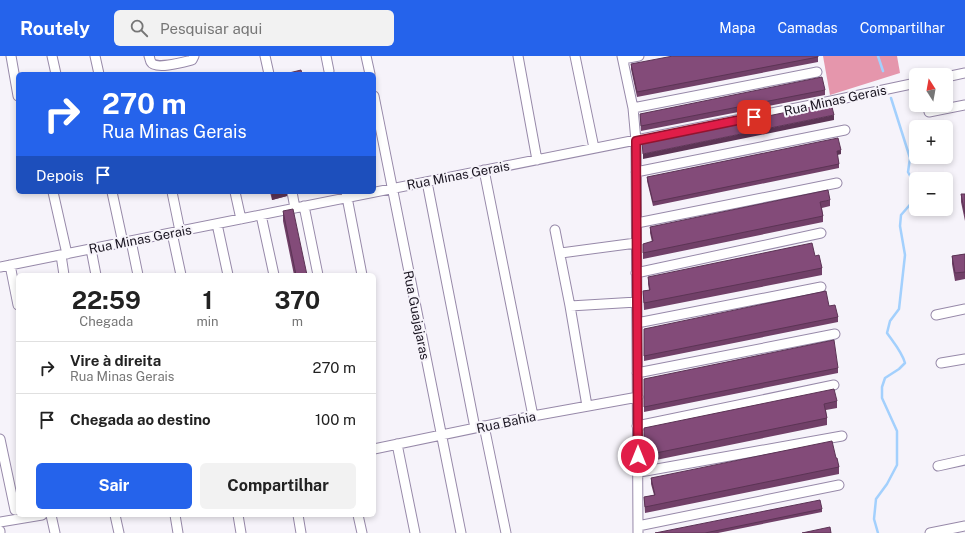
<!DOCTYPE html>
<html lang="pt">
<head>
<meta charset="utf-8">
<style>
	body { margin:0; font-family:"Public Sans",sans-serif; background:#f2f2f2; color:#222; height:100vh; display:flex; flex-direction:column; font-size:15px; white-space:nowrap }
	* { box-sizing:border-box; margin:0 }
	p { font-size:13px; color:#767676 }
	.icon { flex:none; width:22px; height:22px; fill:none; stroke:currentColor; stroke-width:2; stroke-linecap:round; stroke-linejoin:round }
	.map { position:relative; flex:1; overflow:hidden }
	.sheet { position:absolute; left:16px; top:217px; width:360px; height:244px; display:flex; flex-direction:column; background:#fff; border-radius:6px; box-shadow:0 2px 6px #0003 }
	.sheet>* { flex:none }
	.top-card { position:absolute; left:16px; top:16px; width:360px; height:122px; border-radius:6px; box-shadow:0 2px 6px #0003; background:#2563eb; color:#fff; overflow:hidden }
	.needle { width:26px; rotate:349deg }
	.controls { position:absolute; left:909px; top:12px; display:grid; gap:8px }
	.controls a { display:grid; place-items:center; width:44px; height:44px; border-radius:6px; background:#fff; box-shadow:0 2px 6px #0003; font-size:20px }
	.pin { position:absolute; display:grid; place-items:center; width:34px; height:34px; color:#fff; margin:-17px; border-radius:8px; box-shadow:0 2px 6px #0006 }
	.me { position:absolute; width:44px; margin:-22px; rotate:0deg; stroke-linejoin:round; filter:drop-shadow(0 0 3px #0008) }
	.turn { display:flex; align-items:center; gap:14px; height:84px; padding:0 20px; font-size:18px }
	.turn .icon { width:52px; height:52px; stroke-width:2.5 }
	.turn b { display:block; font-size:28px; line-height:34px }
	.then { display:flex; align-items:center; height:38px; padding:0 20px; background:#0003; gap:8px; font-size:15px }
	.eta { display:flex; justify-content:space-evenly; align-items:center; height:68px; text-align:center }
	.eta b { font-size:24px; font-weight:700; line-height:28px }
	.primary-button { display:flex; gap:8px; margin-top:auto; padding:8px 20px }
	.primary-button a { flex:1; height:46px; border-radius:6px; background:#2563eb; color:#fff; font-size:16px; font-weight:700; line-height:46px; text-align:center }
	.primary-button a+a { background:#f2f2f2; color:#222 }
	ul { padding:0; list-style:none }
	li { display:flex; align-items:center; gap:12px; height:52px; padding:0 20px; border-top:1px solid #e0e0e0 }
	li div { flex:1 }
	li b { display:block; font-size:15px }
	li em { font-style:normal }
	header { display:flex; align-items:center; gap:24px; box-sizing:border-box; height:56px; padding:0 20px; background:#2563eb; color:#fff }
	header strong { font-size:19px }
	nav { display:flex; gap:22px; margin-inline-start:auto; font-size:14px }
	.search { width:280px; height:36px; background:#f2f2f2; display:flex; align-items:center; gap:10px; box-sizing:border-box; padding:0 14px; border-radius:6px; color:#767676; font-size:15px }
	.map>svg:first-child { display:block }
	.forest { fill:#e596ac }
	.lines { fill:none; stroke-linecap:round; stroke-linejoin:round }
	.stream { stroke:#a3d0fd; stroke-width:2.5 }
	.minor-casing { stroke:#9789a9; stroke-width:11 }
	.minor { stroke:#fff; stroke-width:9 }
	.wall { fill:#714068 }
	.shaded-wall { fill:#5c3455 }
	.building { fill:#834b79; stroke:#5c3455 }
	.route-casing { stroke:#92132f; stroke-width:10 }
	.route { stroke:#e11d48; stroke-width:7 }
	.labels { text-anchor:middle; stroke-width:4; stroke-linejoin:round; paint-order:stroke }
	.street-label { font-size:13px; fill:#191420; stroke:#f6f3fa }
</style>
</head>
<body>
<header>
<strong>Routely</strong>
<div class="search"><svg class="icon" aria-label="search" viewBox="0 0 24 24"><circle cx="10" cy="10" r="6"/><path d="M15 15l6 6"/></svg>Pesquisar aqui</div>
<nav><a>Mapa</a><a>Camadas</a><a>Compartilhar</a></nav>
</header>
<div class="map">
<svg width="965" height="477" viewBox="0 0 965 477">
	<rect width="100%" height="100%" fill="#f6f3fa"/>
	<!-- forest -->
	<path class="forest" d="M 823,0 L 897,0 L 900,17 L 830,39 Z"/>
	<g class="lines">
		<!-- stream -->
		<path class="stream" d="M 878,0 L 883,15
			M 878,477 L 874,463 L 876,443 L 887,428 L 897,409 L 897,375 L 882,342 L 882,331 L 885,322 L 899,313 L 905,307 C 902,296 894,287 887,277 L 890,265 L 899,253 L 905,199 L 900,170 L 901,159 L 914,144 L 915,129 L 908,116 L 910,102 L 891,42"/>
		<!-- minor casing -->
		<g class="minor-casing">
			<path id="minor" d="M 11,0 L 18,40
				M 52,0 L 56,18
				M 95,0 L 99,18
				M 149,0 C 150,2 150,5 151,6 C 155,14 184,6 192,4 L 194,0
				M 265,0 L 269,18
				M 326,0 L 329,15
				M 366,0 L 370,18
				M 518,0 L 537,104
				M 575,0 L 594,92
				M 622,0 L 633,52 L 636,85 L 638,477
				M 623,3 L 639,0
				M 946,21 L 965,17
				M 374,40 L 461,477
				M 633,52 L 817,16
				M 929,56 L 965,49
				M 484,114 L 533,360
				M 636,116 L 845,74
				M 427,126 L 475,372
				M 53,136 L 67,198
				M 112,136 L 123,187
				M 172,136 L 180,175
				M 235,136 L 241,163
				M 292,136 L 295,152
				M 346,136 L 362,219
				M 304,150 L 318,219
				M 261,159 L 274,219
				M 637,167 L 837,127
				M 217,168 L 228,219
				M 555,174 L 570,250 L 587,350
				M 172,177 L 181,219
				M 131,185 L 138,219
				M 91,193 L 96,219
				M 561,197 L 636,187
				M 61,199 L 64,219
				M 10,209 L 18,249
				M 0,211 L 831,45 L 916,27
				M 636,217 L 821,177
				M 570,250 L 637,246
				M 936,259 L 965,253
				M 637,267 L 821,231
				M 941,307 L 965,303
				M 637,317 L 835,278
				M 484,370 L 506,477
				M 637,370 L 834,329
				M 0,383 L 15,454
				M 397,388 L 415,477
				M 374,393 L 533,360 L 638,341
				M 938,410 L 965,404
				M 638,415 L 640,416 L 842,380
				M 51,459 L 55,477
				M 115,459 L 119,477
				M 175,459 L 178,477
				M 238,459 L 241,477
				M 298,459 L 301,477
				M 358,459 L 362,477
				M 0,466 L 42,459
				M 638,470 L 839,429
				M 0,475 L 0,477
				M 930,477 L 965,470"/>
		</g>
		<!-- minor -->
		<use href="#minor" class="minor"/>
	</g>
	<!-- wall -->
	<path class="wall" d="M 818,0 L 818,6 L 637,41 L 631,13 L 631,8 Z
		M 825,34 L 825,39 L 641,75 L 640,58 Z
		M 837,98 L 839,108 L 839,112 L 653,150 L 647,125 L 647,121 L 841,98 Z
		M 270,136 L 287,136 L 287,140 L 272,144 Z
		M 961,138 L 965,138 L 965,165 L 961,146 Z
		M 830,144 L 830,150 L 822,152 L 823,160 L 823,166 L 643,203 L 643,188 L 652,186 L 650,177 L 650,171 Z
		M 283,155 L 307,219 L 294,219 L 283,165 Z
		M 965,198 L 965,223 L 955,225 L 952,208 L 952,200 Z
		M 815,200 L 822,212 L 822,219 L 644,254 L 643,235 L 649,234 L 648,228 L 648,221 Z
		M 829,250 L 838,261 L 838,266 L 644,305 L 644,273 Z
		M 838,312 L 838,317 L 644,356 L 644,323 Z
		M 837,345 L 837,352 L 826,354 L 827,362 L 827,369 L 646,406 L 644,392 L 644,372 Z
		M 836,402 L 839,411 L 839,418 L 645,457 L 644,441 L 654,439 L 651,428 L 651,422 Z
		M 822,453 L 822,456 L 718,477 L 655,477 Z"/>
	<!-- shaded-wall -->
	<path class="shaded-wall" d="M 834,59 L 834,64 L 643,103 L 643,98 Z
		M 841,94 L 841,98 L 837,99 L 837,95 Z
		M 275,136 L 287,136 L 287,140 L 272,144 L 272,137 Z"/>
	<!-- building -->
	<path class="building" d="M 673,0 L 818,0 L 818,1 L 637,36 L 631,8 Z
		M 301,14 L 302,18 L 285,18 Z
		M 822,21 L 825,34 L 641,70 L 640,58 Z
		M 831,47 L 834,59 L 643,98 L 642,86 Z
		M 838,82 L 841,94 L 837,95 L 839,108 L 653,146 L 647,121 Z
		M 828,134 L 830,144 L 820,146 L 823,160 L 643,197 L 643,188 L 653,185 L 650,171 Z
		M 961,138 L 965,138 L 965,158 Z
		M 293,153 L 307,219 L 296,219 L 283,155 Z
		M 812,187 L 815,200 L 819,199 L 822,212 L 644,247 L 643,235 L 650,234 L 648,221 Z
		M 965,198 L 965,216 L 955,217 L 952,200 Z
		M 826,235 L 829,250 L 835,249 L 838,261 L 644,300 L 644,273 Z
		M 834,284 L 838,312 L 644,351 L 644,323 Z
		M 834,333 L 837,345 L 824,348 L 827,362 L 646,399 L 644,385 L 644,372 Z
		M 832,385 L 836,402 L 837,402 L 839,411 L 645,451 L 644,441 L 655,439 L 651,422 Z
		M 820,444 L 822,453 L 705,477 L 655,477 Z
		M 830,471 L 831,477 L 802,477 Z"/>
	<g class="lines">
		<!-- route casing -->
		<g class="route-casing">
			<path id="route" d="M 638,400 L 636,85 L 754,61"/>
		</g>
		<!-- route -->
		<use href="#route" class="route"/>
	</g>
	<g class="labels">
		<!-- street labels -->
		<g class="street-label">
			<text transform="translate(835 44) rotate(-12)" y="5">Rua Minas Gerais</text>
			<text transform="translate(458 119) rotate(-11)" y="5">Rua Minas Gerais</text>
			<text transform="translate(140 183) rotate(-11)" y="5">Rua Minas Gerais</text>
			<text transform="translate(417 259) rotate(79)" y="5">Rua Guajajaras</text>
			<text transform="translate(506 366) rotate(-12)" y="5">Rua Bahia</text>
		</g>
	</g>
</svg>
<div class="controls">
<a><svg class="needle" viewBox="-14 -14 28 28"><path d="M0-13l5 13h-10z" fill="#e53935"/><path d="M0 13l5-13h-10z" fill="#767676"/></svg></a>
<a>+</a>
<a>−</a>
</div>
<div class="pin" style="left:754px;top:61px;background:#d93025"><svg class="icon" aria-label="arrive" viewBox="0 0 24 24"><path d="M6 21V4h12l-3 4 3 4H6"/></svg></div>
<svg class="me" style="left:638px;top:400px" viewBox="-20 -20 40 40"><circle r="17" fill="#e11d48" stroke="#fff" stroke-width="3"/><path d="M0-11L8 9 0 5-8 9z" fill="#fff"/></svg>
<div class="top-card">
<div class="turn"><svg class="icon" aria-label="right" viewBox="0 0 24 24"><path d="M7 20v-9h11M14 6l5 5-5 5"/></svg><div><b>270 m</b>Rua Minas Gerais</div></div>
<div class="then">Depois<svg class="icon" aria-label="arrive" viewBox="0 0 24 24"><path d="M6 21V4h12l-3 4 3 4H6"/></svg></div>
</div>
<section class="sheet">
<div class="eta">
<div><b>22:59</b><p>Chegada</p></div>
<div><b>1</b><p>min</p></div>
<div><b>370</b><p>m</p></div>
</div>
<ul>
<li><svg class="icon" aria-label="right" viewBox="0 0 24 24"><path d="M7 20v-9h11M14 6l5 5-5 5"/></svg><div><b>Vire à direita</b><p>Rua Minas Gerais</p></div><em>270 m</em></li>
<li><svg class="icon" aria-label="arrive" viewBox="0 0 24 24"><path d="M6 21V4h12l-3 4 3 4H6"/></svg><div><b>Chegada ao destino</b></div><em>100 m</em></li>
</ul>
<div class="primary-button"><a>Sair</a><a>Compartilhar</a></div>
</section>
</div>
</body>
</html>
